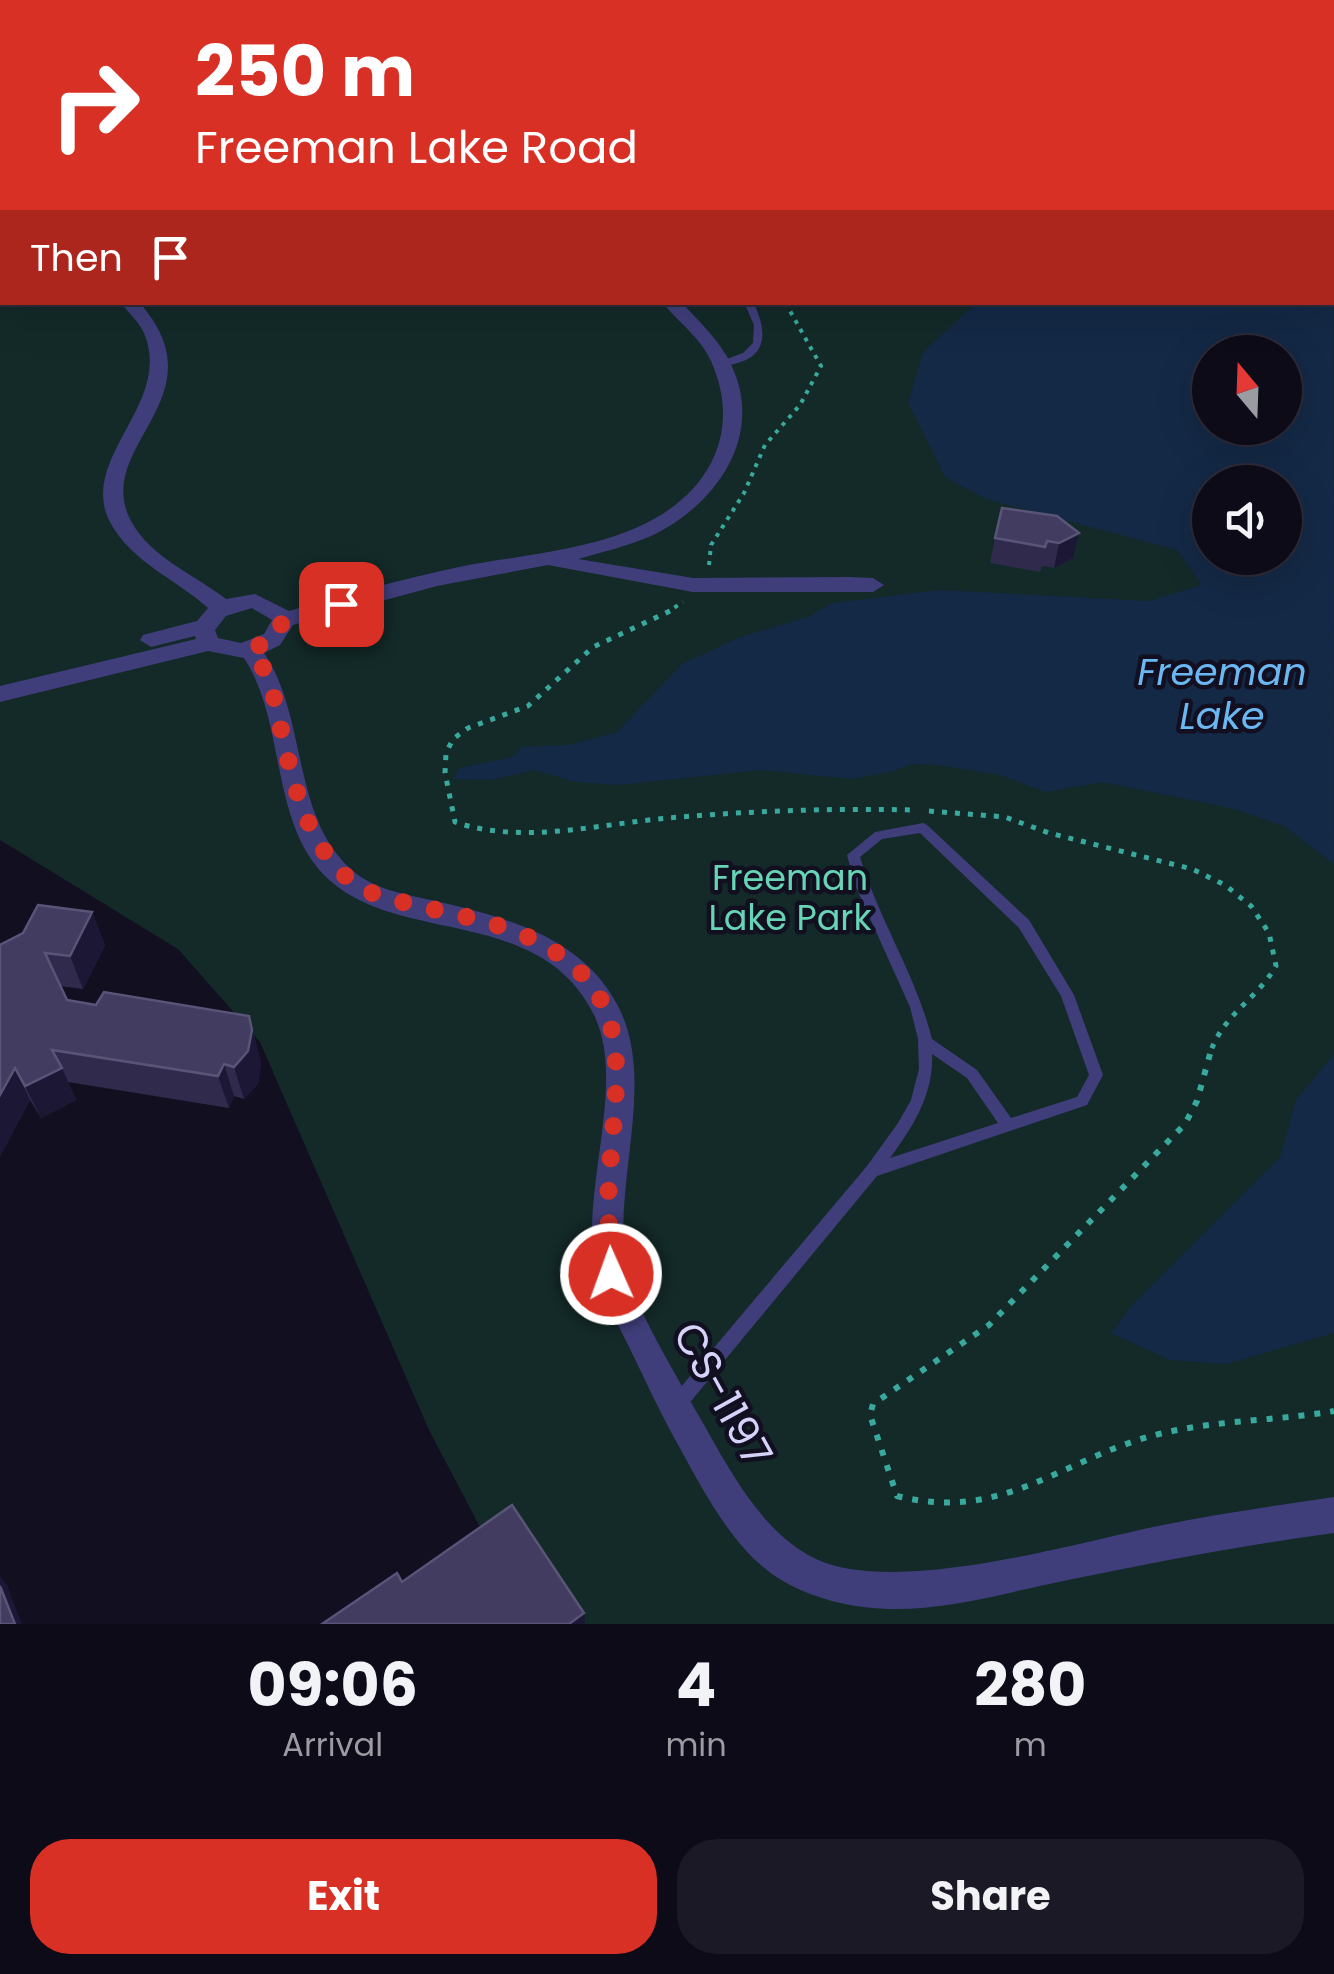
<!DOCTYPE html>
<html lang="en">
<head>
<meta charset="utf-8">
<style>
	body { margin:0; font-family:Poppins,sans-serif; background:#1c1926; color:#f1f3f6; height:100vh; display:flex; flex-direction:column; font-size:38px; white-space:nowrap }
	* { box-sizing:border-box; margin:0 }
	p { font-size:32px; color:#9b9ba2 }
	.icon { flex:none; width:55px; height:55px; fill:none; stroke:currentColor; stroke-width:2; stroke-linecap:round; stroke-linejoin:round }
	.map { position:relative; height:1624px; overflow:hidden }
	.details { display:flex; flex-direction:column; background:#0e0b19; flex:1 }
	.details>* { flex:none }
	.hud { position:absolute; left:0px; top:0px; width:1335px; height:305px; box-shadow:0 10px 40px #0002,0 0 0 2px #2e2b38; background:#d93025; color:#fff; overflow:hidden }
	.needle { width:65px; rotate:341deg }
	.buttons { position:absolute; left:1192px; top:335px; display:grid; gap:20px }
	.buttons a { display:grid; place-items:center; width:110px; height:110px; border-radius:50%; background:#0e0b19; box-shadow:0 10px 40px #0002,0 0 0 2px #2e2b38; font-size:50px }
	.pin { position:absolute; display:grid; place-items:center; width:85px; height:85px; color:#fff; margin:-42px; border-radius:20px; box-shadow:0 5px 15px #0006 }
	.me { position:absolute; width:110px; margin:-55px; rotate:358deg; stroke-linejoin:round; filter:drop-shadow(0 0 8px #0008) }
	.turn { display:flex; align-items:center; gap:35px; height:210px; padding:0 30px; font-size:45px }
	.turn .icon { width:130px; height:130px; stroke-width:2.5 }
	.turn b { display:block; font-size:70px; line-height:85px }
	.then { display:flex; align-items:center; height:95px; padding:0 30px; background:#0003; gap:20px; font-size:38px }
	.eta { display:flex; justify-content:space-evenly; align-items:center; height:170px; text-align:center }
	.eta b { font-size:60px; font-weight:700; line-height:70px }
	.button { display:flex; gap:20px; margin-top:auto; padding:20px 30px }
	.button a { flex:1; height:115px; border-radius:40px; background:#d93025; color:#fff; font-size:40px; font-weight:700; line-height:115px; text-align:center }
	.button a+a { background:#1c1926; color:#f1f3f6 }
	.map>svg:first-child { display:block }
	.green { fill:#132a28; fill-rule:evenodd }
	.water { fill:#142946; fill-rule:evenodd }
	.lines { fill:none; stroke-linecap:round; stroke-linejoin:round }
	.path-far3 { stroke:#39a99e; stroke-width:2.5; stroke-dasharray:2.5 5; stroke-linecap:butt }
	.path-far2 { stroke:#39a99e; stroke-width:4; stroke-dasharray:4 6; stroke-linecap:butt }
	.path-far1 { stroke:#39a99e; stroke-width:5; stroke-dasharray:5 8; stroke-linecap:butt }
	.path { stroke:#39a99e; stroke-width:6; stroke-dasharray:6 10; stroke-linecap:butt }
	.service { fill:#3f3e7b; fill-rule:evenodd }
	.minor { fill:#3f3e7b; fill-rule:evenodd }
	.wall { fill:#302a4d }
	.shaded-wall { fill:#1c1734 }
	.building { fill:#413c60; stroke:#595478; stroke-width:2.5 }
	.route { stroke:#d93025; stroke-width:18; stroke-dasharray:0 32.4 }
	.labels { text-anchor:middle; stroke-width:9; stroke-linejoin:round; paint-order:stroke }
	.park-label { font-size:35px; fill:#66d4b5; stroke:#120f21 }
	.water-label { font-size:38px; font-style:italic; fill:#6ab7f2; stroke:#120f21 }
	.near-street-label { font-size:42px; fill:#d6d3fb; stroke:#120f21 }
</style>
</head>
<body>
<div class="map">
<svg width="1334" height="1624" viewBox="0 0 1334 1624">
	<rect width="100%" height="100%" fill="#120f21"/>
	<!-- green -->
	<path class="green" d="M 0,0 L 642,0 L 2,2 L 2,302 L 1332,302 L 1334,16 L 1334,1624 L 531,1624 L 429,1430 L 260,1042 L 178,949 L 0,840 ZM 1210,352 L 1285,352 L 1285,428 L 1210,428 ZM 1210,482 L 1285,482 L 1285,558 L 1210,558 Z"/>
	<!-- water -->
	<path class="water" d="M 758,0 L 1231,0 L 1234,2 L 759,2 Z
		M 1333,102 L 1334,864 L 1284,826 L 1235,809 L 1103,782 L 1046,792 L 1000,775 L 938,765 L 911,764 L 894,771 L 851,779 L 762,770 L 617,785 L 576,782 L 535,770 L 490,780 L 453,779 L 460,768 L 512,757 L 522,747 L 569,745 L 617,732 L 682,664 L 740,637 L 808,617 L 832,603 L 940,590 L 1149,601 L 1202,585 L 1177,550 L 986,499 L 945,477 L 908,402 L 924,351 L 976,303 L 1332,302 ZM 1285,352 L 1285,428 L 1210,428 L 1210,352 ZM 1285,482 L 1285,558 L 1210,558 L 1210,482 Z
		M 1334,1054 L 1334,1333 L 1226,1364 L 1170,1360 L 1111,1333 L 1133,1304 L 1280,1157 L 1296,1100 Z"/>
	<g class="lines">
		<!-- path-far3 -->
		<path class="path-far3" d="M 1279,0 L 1286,2
			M 659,2 L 663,0"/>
		<!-- path-far2 -->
		<path class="path-far2" d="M 709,565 L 711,545 L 744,493 L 765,445 L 800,405 L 821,366 L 785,302
			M 666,613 L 683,602"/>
		<!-- path-far1 -->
		<path class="path-far1" d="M 670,611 L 593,647 L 528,706 L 468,728 L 453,739 L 446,753 L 445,773 L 455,822 C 522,845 599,824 668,818 C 749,811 831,808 913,810
			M 929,811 L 1005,817 L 1049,833 L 1192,869 L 1225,885 L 1251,906 L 1269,933 L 1276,966 C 1255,1002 1223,1013 1209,1056"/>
		<!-- path -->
		<path class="path" d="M 1210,1054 L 1197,1101 L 1185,1124 L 989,1325 L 873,1404 L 870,1415 L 897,1496 C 1004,1523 1062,1458 1159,1434 C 1216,1420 1276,1421 1334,1411"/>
		<!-- service -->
		<path class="service" d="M 744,302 L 753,302 C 772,340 763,363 719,366 L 719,362 L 743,353 L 753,343 L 754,325 Z
			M 923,823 L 927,825 L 1029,920 L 1074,995 L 1103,1075 L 1087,1105 L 877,1176 L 682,1412 L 676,1414 L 670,1412 L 668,1406 L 670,1400 L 867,1166 L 898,1123 L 911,1100 L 919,1069 L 918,1039 L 910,1007 L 855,885 L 847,855 L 875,832 ZM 920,833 L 1019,928 L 1061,996 L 1089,1075 L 1077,1097 L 1011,1118 L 977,1070 L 932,1039 C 916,975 879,920 860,857 L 882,839 ZM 932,1054 L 967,1078 L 998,1123 L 890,1158 C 913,1127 934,1094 932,1054 Z"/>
		<!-- minor -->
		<path class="minor" d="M 120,302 L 139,302 C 224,398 91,445 131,521 C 150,557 195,575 226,599 L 255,594 L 289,611 C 345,595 402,579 459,567 C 542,550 665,549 711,463 C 728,430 726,395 711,361 C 701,338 678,322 662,302 L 681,302 C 697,319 714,335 726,355 C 769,428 721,503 651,536 C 628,546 603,552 578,559 L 693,578 L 850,577 L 873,578 L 884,585 L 873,592 L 693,592 L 548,565 L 437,586 L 293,625 L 280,645 L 264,653 C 308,718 291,817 352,870 C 373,889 404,894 431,900 C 501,916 580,935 617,1004 C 659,1082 610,1186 627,1272 C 634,1306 681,1383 699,1416 C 728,1467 761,1533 816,1559 C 895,1596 1072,1544 1158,1526 C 1216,1514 1275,1506 1334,1497 L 1334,1533 C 1244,1545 1157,1562 1068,1580 C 1012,1591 954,1609 896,1609 C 854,1609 808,1599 772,1574 C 729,1543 701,1486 676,1441 C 656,1405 640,1368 621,1331 C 613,1313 601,1295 596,1276 C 578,1195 627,1087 595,1017 C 544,909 412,943 338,887 C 267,835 289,726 244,658 L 208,651 L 0,702 L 0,686 L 196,639 L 195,636 L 151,647 L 140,640 L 143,635 L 197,621 L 208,608 C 176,579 131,562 110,522 C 77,458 174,404 144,333 C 139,322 128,312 120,302 ZM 252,608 L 272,620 L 264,634 L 241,643 L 218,638 L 215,630 L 226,616 Z"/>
	</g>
	<!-- wall -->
	<path class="wall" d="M 1057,516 L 1073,558 L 1054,568 L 1042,566 L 1040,572 L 990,563 L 995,538 Z
		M 92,912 L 105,945 L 83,989 L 60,986 L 67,1000 L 96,1005 L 249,1016 L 261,1063 L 258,1084 L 244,1099 L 234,1096 L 229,1108 L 68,1082 L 76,1100 L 41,1118 L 30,1100 L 0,1156 L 0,945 Z"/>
	<!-- shaded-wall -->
	<path class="shaded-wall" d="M 1079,533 L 1073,558 L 1054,568 L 1059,543 Z
		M 92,912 L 105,945 L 83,989 L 70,956 Z
		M 249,1016 L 261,1063 L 258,1084 L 244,1099 L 234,1067 Z
		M 224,1064 L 234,1096 L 229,1108 L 218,1076 Z
		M 15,1068 L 30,1100 L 0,1156 L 0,1095 Z
		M 62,1068 L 76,1100 L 41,1118 L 25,1086 Z
		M 0,1576 L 7,1585 L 22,1624 L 15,1624 L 0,1586 Z
		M 584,1613 L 585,1624 L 569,1624 Z"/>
	<!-- building -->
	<path class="building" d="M 1002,508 L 1057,516 L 1079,533 L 1059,543 L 1047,541 L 1045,547 L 995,538 Z
		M 38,905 L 92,912 L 70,956 L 45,953 L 67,1000 L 96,1005 L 104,992 L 249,1016 L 252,1030 L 248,1051 L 234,1067 L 224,1064 L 218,1076 L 52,1050 L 62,1068 L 25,1086 L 15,1068 L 0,1095 L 0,945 L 23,933 Z
		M 512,1505 L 584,1613 L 569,1624 L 322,1624 L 397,1573 L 402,1582 Z
		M 0,1586 L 15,1624 L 0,1624 Z"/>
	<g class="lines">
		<!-- route -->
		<path class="route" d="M 341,604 L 283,620 L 276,637 L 250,650 C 270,671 273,693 279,721 C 293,782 307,855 364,890 C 414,909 469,913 519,933 C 644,986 615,1074 609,1182 C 607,1212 610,1243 611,1274"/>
	</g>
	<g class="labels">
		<!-- park labels -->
		<g class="park-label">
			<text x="790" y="890">Freeman<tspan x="790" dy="40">Lake Park</tspan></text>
		</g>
		<!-- water labels -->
		<g class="water-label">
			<text x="1222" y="685">Freeman<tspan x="1222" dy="44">Lake</tspan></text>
		</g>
		<!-- near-street labels -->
		<g class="near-street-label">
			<text transform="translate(723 1394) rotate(61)" y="15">CS-1197</text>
		</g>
	</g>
</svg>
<div class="buttons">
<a><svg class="needle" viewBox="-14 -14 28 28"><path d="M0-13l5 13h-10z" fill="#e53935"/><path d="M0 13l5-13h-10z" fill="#9b9ba2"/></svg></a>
<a><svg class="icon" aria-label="sound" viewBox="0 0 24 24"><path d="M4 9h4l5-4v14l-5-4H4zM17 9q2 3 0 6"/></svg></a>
</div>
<div class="pin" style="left:341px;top:604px;background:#d93025"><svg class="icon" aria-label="arrive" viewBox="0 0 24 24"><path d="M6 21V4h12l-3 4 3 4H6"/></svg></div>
<svg class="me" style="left:611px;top:1274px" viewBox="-20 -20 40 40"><circle r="17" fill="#d93025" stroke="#fff" stroke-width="3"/><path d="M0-11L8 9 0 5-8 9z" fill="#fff"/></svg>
<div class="hud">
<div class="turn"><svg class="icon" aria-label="right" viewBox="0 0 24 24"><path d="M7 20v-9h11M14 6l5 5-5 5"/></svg><div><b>250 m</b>Freeman Lake Road</div></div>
<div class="then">Then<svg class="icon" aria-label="arrive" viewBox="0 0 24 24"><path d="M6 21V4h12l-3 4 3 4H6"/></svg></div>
</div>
</div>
<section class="details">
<div class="eta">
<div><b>09:06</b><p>Arrival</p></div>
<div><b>4</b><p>min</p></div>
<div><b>280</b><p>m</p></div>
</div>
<div class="button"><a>Exit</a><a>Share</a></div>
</section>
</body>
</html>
